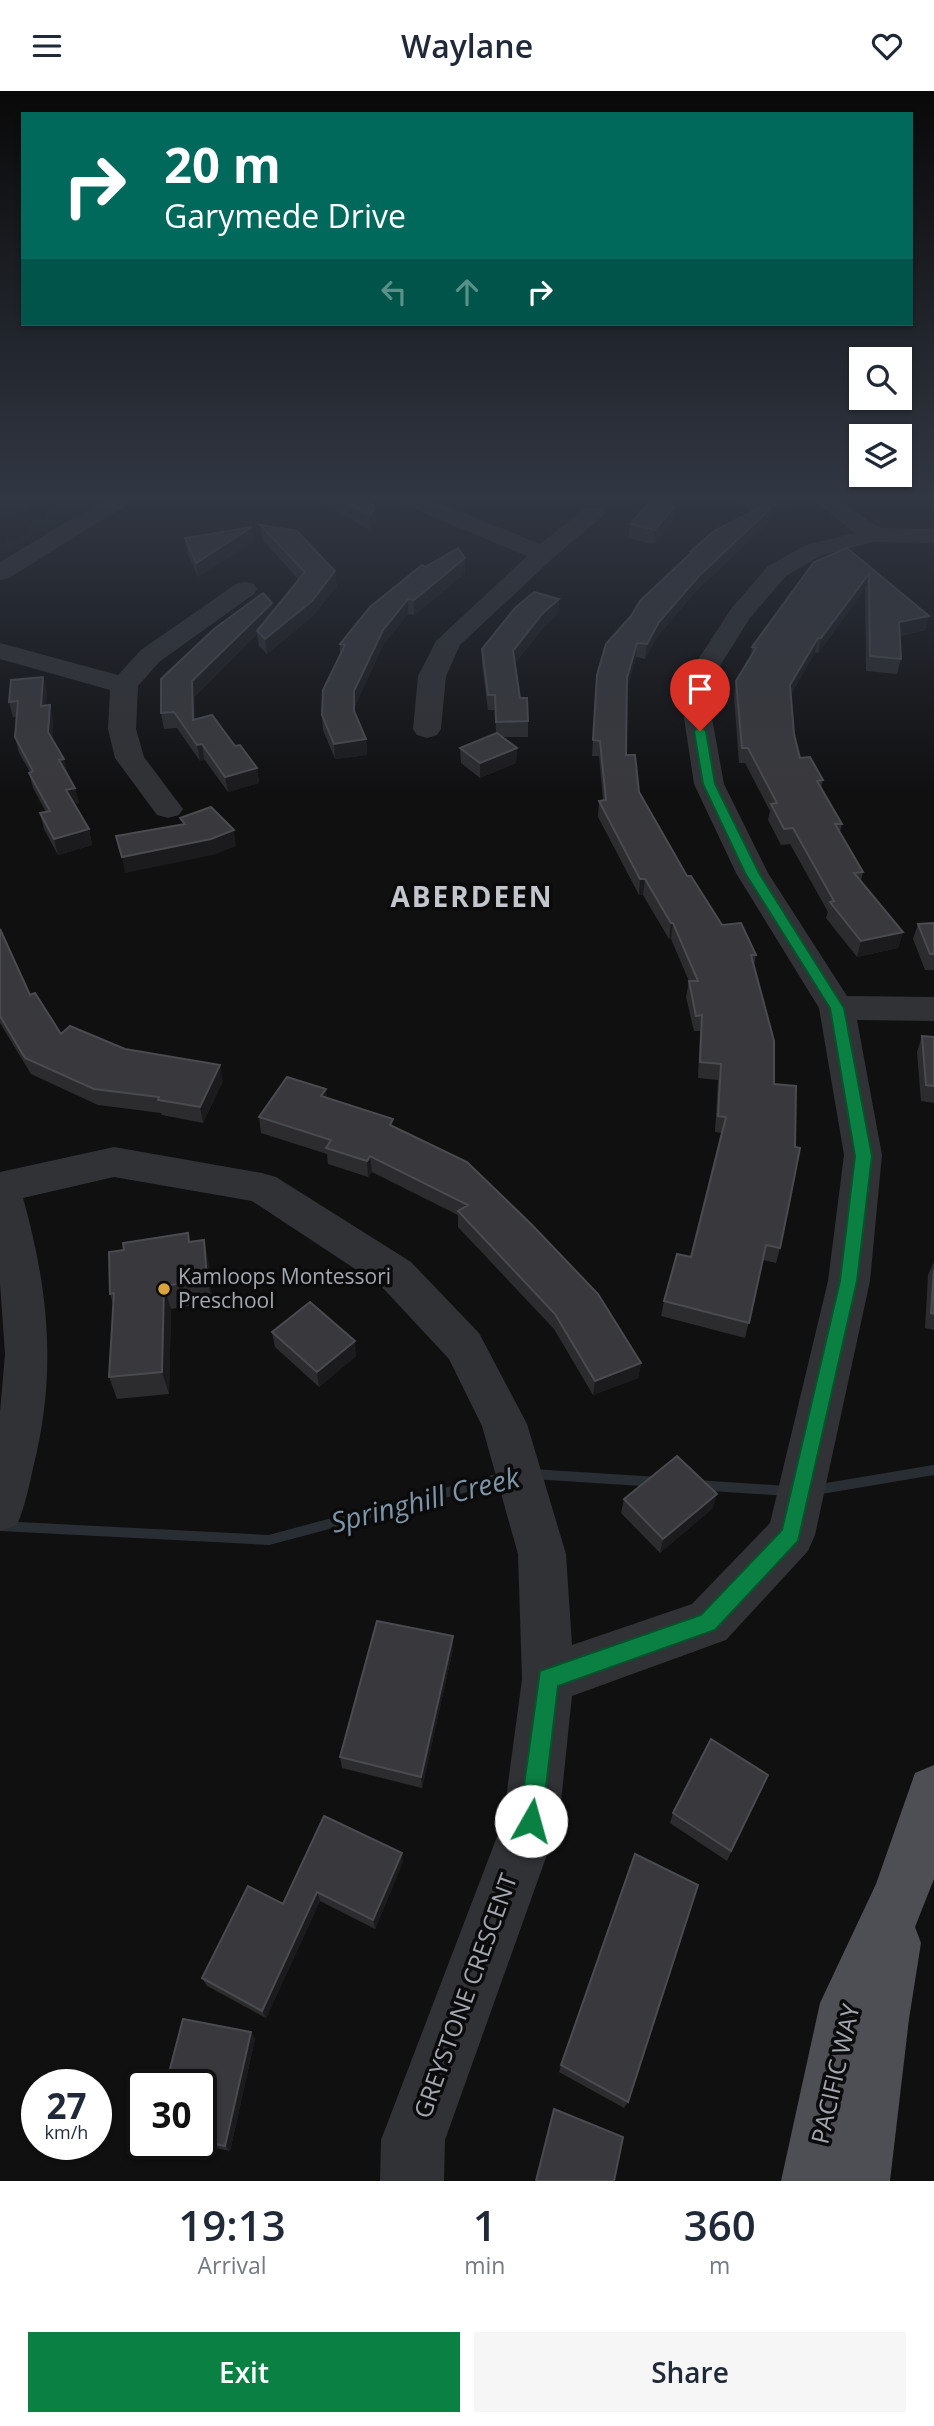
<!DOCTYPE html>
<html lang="en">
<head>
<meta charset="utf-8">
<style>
	body { margin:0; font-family:"Open Sans",sans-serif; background:#f6f6f7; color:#1f2937; height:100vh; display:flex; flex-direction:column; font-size:26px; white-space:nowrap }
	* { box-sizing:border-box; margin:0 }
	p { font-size:23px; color:#747a83 }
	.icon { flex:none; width:38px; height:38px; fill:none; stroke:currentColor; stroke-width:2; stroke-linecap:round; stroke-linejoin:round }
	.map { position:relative; height:2090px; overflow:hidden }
	.sheet { display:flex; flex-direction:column; background:#fff; flex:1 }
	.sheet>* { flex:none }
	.banner { position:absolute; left:21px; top:21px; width:892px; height:214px; border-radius:0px; box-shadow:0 2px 5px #0004; background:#00695c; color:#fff; overflow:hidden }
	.buttons { position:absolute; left:849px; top:256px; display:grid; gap:14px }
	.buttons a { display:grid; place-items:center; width:63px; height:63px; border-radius:0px; background:#fff; box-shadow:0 2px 5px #0004; font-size:35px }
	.speed { position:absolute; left:21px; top:1978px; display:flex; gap:14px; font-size:35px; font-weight:700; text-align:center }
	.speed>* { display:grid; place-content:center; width:91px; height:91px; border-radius:50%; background:#fff; box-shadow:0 2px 5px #0004; line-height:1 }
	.speed small { font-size:18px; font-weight:400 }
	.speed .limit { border:4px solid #111; border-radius:10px; background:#fff; color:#111 }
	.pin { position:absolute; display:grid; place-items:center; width:60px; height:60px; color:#fff; margin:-72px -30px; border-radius:50% 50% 50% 0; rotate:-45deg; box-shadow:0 0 7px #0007 }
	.pin .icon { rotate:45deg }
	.me { position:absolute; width:77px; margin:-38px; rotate:7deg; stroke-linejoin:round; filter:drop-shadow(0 0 5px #0008) }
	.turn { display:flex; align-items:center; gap:24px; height:147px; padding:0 28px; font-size:32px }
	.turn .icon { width:91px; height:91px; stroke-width:2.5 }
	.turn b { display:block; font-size:49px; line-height:60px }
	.lanes { display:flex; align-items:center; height:66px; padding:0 28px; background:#0003; justify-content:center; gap:35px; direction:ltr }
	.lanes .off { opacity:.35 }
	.eta { display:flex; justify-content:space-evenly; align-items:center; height:119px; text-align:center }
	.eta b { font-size:42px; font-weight:600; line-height:49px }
	.cta { display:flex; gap:14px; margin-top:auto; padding:14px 28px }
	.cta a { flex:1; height:80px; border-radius:0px; background:#0b8043; color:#fff; font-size:28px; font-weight:600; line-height:80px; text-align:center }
	.cta a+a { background:#f6f6f7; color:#1f2937 }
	header { display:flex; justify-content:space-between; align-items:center; height:91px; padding:0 28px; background:#fff; font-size:32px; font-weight:600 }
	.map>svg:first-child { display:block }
	.green { fill:#171b17 }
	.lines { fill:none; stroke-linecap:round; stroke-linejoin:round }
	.stream { stroke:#282e33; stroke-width:10 }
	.minor { fill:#313235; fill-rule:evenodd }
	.major { fill:#4e4f54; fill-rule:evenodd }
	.wall { fill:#2c2c2f }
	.shaded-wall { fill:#1b1b1d }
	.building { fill:#39393d; stroke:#494b4f; stroke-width:2 }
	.route { fill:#0b8043; stroke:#07532c; stroke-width:2 }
	.poi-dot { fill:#dba33e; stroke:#0b0b0c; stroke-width:2.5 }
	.labels { text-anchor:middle; stroke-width:7; stroke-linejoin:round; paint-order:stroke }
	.poi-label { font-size:21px; fill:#a3a7b0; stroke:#0b0b0c; text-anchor:start }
	.near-street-label { font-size:24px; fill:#a3a7b0; stroke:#0b0b0c }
	.district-label { font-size:28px; font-weight:bold; letter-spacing:2px; fill:#c3c6cd; stroke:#0b0b0c }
	.near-water-label { font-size:28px; font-style:italic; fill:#7d95a8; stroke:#0b0b0c }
</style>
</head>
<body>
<header><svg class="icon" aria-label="menu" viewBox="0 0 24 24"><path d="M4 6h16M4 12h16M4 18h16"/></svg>Waylane<svg class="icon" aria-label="heart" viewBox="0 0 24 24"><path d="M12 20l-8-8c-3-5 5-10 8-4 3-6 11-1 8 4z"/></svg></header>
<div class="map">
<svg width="934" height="2090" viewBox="0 0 934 2090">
	<rect width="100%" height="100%" fill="#101011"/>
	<!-- green -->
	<path class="green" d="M 68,408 L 98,408 L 6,462 L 0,462 L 0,454 L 35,440 L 28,435 Z"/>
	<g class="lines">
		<!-- stream -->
		<path class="stream" d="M 532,1383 L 658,1391
			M 696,1394 L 787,1400
			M 815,1399 L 934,1379
			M 0,1435 L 269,1449 L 508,1385"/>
		<!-- minor -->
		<path class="minor" d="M 105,408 L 131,408 L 128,413 L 9,487 L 0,489 L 0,471 Z
			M 399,408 L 429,408 L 540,453 L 586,417 L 602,417 L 606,422 L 552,468 L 460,554 L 446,585 L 441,638 L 437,644 L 427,647 L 417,644 L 413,638 L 418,585 L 436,550 L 527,465 L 402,413 Z
			M 812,408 L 837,408 L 880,437 L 934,438 L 934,452 L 874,451 L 822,464 L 786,485 L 750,527 L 721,573 L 712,627 L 724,693 L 768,782 L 847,905 L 934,906 L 934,930 L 857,929 L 882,1064 L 870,1190 L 815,1444 L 808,1460 L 726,1549 L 572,1605 L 559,1730 L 445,2049 L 444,2090 L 380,2090 L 381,2049 L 503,1730 L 522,1588 L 518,1463 L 482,1335 L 449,1268 L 381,1195 L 252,1110 L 114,1086 L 23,1107 C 49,1200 57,1283 33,1377 C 29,1396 25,1415 17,1434 L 0,1440 L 0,1321 L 5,1263 L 0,1192 L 0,1081 L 114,1056 L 262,1082 L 276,1086 L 411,1171 L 479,1242 L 527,1333 L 566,1463 L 572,1554 L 692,1513 L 770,1432 L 828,1190 L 844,1064 L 819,917 L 736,782 L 694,693 L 684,627 L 695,573 L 731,518 L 768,475 L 806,454 L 855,442 Z
			M 245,491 L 254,493 L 257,498 L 254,503 L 159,571 L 138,595 L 136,638 L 144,666 L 183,718 L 179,724 L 168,727 L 157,724 L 115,667 L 108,638 L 110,599 L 0,568 L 0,552 L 118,584 L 141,559 L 236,493 Z"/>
		<!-- major -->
		<path class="major" d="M 934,1674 L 934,1788 L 915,1836 L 921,1852 L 909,1928 L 890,2090 L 781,2090 L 820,1912 L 876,1793 L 915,1682 Z"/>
	</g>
	<!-- wall -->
	<path class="wall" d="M 316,408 L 365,408 L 375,417 L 376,431 L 370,439 Z
		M 731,408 L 810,408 L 769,423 L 768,432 L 697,499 L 657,546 L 645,568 L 636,566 L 627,598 L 626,664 L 639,701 L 687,785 L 722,834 L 756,864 L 754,874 L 774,993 L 780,1157 L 776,1172 L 763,1169 L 745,1247 L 661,1225 L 664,1210 L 691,1166 L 722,1042 L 715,1041 L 718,989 L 698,987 L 700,940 L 694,940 L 686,906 L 689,890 L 671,848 L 669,848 L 643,804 L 639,804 L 598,726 L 599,710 L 603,710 L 599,665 L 592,665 L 597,584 L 690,462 L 691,460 L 754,420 Z
		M 674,416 L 673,430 L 653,453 L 628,447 L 630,433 Z
		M 260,434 L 337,495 L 313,525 L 267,563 L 259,555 L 257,543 L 195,605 L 195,629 L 235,655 L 257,677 L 259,692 L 228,701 L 204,668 L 200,670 L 177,637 L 164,638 L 161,622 L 272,512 L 273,521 L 299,489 L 262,448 Z
		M 185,447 L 254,450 L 198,486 L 187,461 Z
		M 847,457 L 929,525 L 925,539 L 900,545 L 901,568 L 897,583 L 866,580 L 865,498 L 818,562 L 815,562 L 791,603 L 794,643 L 800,667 L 823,689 L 821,697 L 842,733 L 840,741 L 863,781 L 861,790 L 903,841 L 898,857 L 857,866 L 826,827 L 828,821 L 790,753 L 781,754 L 768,729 L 770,720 L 745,672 L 739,672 L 734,605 L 736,590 L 750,567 L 752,556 Z
		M 425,476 L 465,482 L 414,524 L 408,523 L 383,554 L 355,615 L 355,622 L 366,648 L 367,664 L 335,668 L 323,639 L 322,624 L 340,563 L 340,553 Z
		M 559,508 L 558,523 L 542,538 L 515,572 L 520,607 L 528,630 L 528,646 L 502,646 L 517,657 L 516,672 L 480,687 L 461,672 L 460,657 L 496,642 L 495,619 L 488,619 L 482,573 L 482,558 Z
		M 47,601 L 46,614 L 53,629 L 52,648 L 68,683 L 75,697 L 79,712 L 74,713 L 89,738 L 92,754 L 58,764 L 44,738 L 40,722 L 46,721 L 33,697 L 29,682 L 30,681 L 19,662 L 15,646 L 17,626 L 13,626 L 9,611 Z
		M 934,832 L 934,879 L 925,879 L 913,848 L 918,833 Z
		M 0,838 L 30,904 L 61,943 L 125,958 L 223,990 L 203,1032 L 162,1024 L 161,1022 L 98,1014 L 31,983 L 0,932 Z
		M 922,945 L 934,946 L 934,1012 L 921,1010 L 917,961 Z
		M 327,1007 L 394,1036 L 641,1272 L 638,1287 L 593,1304 L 554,1238 L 458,1136 L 458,1124 L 372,1081 L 368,1086 L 328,1073 L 327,1063 L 261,1042 L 259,1026 Z
		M 190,1151 L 209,1172 L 212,1211 L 171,1218 L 169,1303 L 117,1308 L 109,1286 L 113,1213 L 110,1203 Z
		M 934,1171 L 934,1239 L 925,1237 L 928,1184 Z
		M 272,1241 L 356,1265 L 319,1296 L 275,1256 Z
		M 624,1408 L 713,1417 L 660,1462 L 621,1422 Z
		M 453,1545 L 453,1558 L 422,1697 L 342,1677 L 340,1666 Z
		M 768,1684 L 727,1770 L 670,1732 L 673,1722 Z
		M 403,1771 L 375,1838 L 320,1810 L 266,1927 L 207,1895 L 202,1887 L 283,1813 Z
		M 251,1941 L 255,1948 L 230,2060 L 197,2053 L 201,2053 L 201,1993 Z
		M 561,1974 L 628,2011 L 624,2017 L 559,1981 Z"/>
	<!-- shaded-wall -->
	<path class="shaded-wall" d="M 0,408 L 34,408 L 27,419 L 0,428 Z
		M 774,408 L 810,408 L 769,423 L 768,432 L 697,499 L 657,546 L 645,568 L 647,553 L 659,531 L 699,485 L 764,423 L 766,410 Z
		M 674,416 L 673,430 L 653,453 L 655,439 Z
		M 375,417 L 376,431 L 370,439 L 370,424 Z
		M 252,436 L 254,450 L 198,486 L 196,472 Z
		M 465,467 L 465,482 L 414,524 L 414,509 Z
		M 335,480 L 337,495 L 313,525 L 267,563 L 265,548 Z
		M 869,483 L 865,498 L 818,562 L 821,547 Z
		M 408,508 L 408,523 L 383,554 L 355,615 L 355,635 L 354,600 L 383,539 Z
		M 559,508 L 558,523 L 542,538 L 512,575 L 513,560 L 542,523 Z
		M 272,512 L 274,527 L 257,540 L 257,543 L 195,605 L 196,644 L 193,629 L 192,590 Z
		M 929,525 L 925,539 L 896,545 L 899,531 Z
		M 818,547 L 815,562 L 787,610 L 790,594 Z
		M 637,552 L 636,566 L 626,602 L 627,587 Z
		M 43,586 L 47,601 L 45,630 L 41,615 Z
		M 50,614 L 53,629 L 52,656 L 48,641 Z
		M 366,648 L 367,664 L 335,668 L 334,653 Z
		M 202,653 L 204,668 L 200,670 L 197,654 Z
		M 517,657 L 516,672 L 480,687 L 480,672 Z
		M 64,668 L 68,683 L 59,669 Z
		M 257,677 L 259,692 L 228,701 L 225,686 Z
		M 75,697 L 79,712 L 70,715 L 66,699 Z
		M 89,738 L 92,754 L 58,764 L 54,748 Z
		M 234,739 L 236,755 L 213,764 L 125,782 L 122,766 Z
		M 640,788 L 645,788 L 643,804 L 639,804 Z
		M 671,832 L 673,832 L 671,848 L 669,848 Z
		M 903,841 L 898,857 L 857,866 L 861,850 Z
		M 220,974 L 223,990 L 203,1032 L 200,1016 Z
		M 326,998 L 328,1014 L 321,1005 Z
		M 370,1065 L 372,1081 L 368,1086 L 367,1070 Z
		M 204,1149 L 209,1172 L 212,1211 L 207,1188 Z
		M 164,1195 L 171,1218 L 169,1303 L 162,1281 Z
		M 355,1250 L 356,1265 L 319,1296 L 317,1281 Z
		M 641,1272 L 638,1287 L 593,1304 L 595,1290 Z
		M 717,1403 L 713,1417 L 660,1462 L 663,1448 Z
		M 453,1545 L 453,1558 L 422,1697 L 421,1686 Z
		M 402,1762 L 403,1771 L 375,1838 L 373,1829 Z
		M 317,1801 L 320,1810 L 266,1927 L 262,1920 Z
		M 251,1941 L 255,1948 L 230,2060 L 225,2055 Z"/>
	<!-- building -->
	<path class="building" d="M 340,408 L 365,408 L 375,417 L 370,424 Z
		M 653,408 L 663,408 L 674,416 L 655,439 L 630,433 Z
		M 761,408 L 774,408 L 766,410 Z
		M 767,413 L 770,418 L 699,485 L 659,531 L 647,553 L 637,552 L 627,587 L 626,664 L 635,664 L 639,701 L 687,785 L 691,785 L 722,834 L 741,832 L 756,864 L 751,864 L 774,950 L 774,993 L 796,995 L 795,1056 L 800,1057 L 789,1113 L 780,1157 L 766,1154 L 749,1232 L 664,1210 L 677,1163 L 691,1166 L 726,1026 L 718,1025 L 721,973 L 700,971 L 702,924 L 696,925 L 689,890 L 698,890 L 673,832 L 671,832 L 645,788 L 640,788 L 599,710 L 606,709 L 600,650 L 593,649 L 597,584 L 606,553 L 631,525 L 640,510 L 693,460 L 691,460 L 714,440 Z
		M 260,434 L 297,440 L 335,480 L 312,510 L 265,548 L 257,540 L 305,481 Z
		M 252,436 L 196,472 L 185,447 Z
		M 458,457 L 465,467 L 414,509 L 408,508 L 383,539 L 354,600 L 354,620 L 366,648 L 334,653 L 322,624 L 323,599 L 345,554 L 340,553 L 370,516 L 422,474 L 425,476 Z
		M 847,457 L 929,525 L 899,531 L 901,568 L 870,565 L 869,483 L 821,547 L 818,547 L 790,594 L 794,643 L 800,667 L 810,666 L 823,689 L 817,690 L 842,733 L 835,733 L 863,781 L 854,782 L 903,841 L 861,850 L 830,811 L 834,810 L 793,737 L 784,738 L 771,713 L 777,712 L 748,657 L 742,657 L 736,590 L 756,557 L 752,556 L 814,471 Z
		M 534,501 L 559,508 L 542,523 L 513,560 L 520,607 L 527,607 L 528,630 L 496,631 L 495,604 L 488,604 L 482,558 L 515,517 Z
		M 263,502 L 272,512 L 192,590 L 193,629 L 212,624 L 235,655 L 240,654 L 257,677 L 225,686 L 202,653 L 197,654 L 174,621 L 161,622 L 161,588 L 214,538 Z
		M 43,586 L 41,615 L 50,614 L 48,641 L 64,668 L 59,669 L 75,697 L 66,699 L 89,738 L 54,748 L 40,722 L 50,720 L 29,682 L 33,680 L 15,646 L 18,610 L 9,611 L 11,589 Z
		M 497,642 L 517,657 L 480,672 L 460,657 Z
		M 211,716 L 234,739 L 211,748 L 122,766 L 116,745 L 185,733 L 180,727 Z
		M 934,832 L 934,863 L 930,863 L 918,833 Z
		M 0,838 L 30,904 L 35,902 L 61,943 L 70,935 L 125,958 L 220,974 L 200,1016 L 158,1009 L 159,1006 L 94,998 L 25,967 L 0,925 Z
		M 922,945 L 934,946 L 934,995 L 926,994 Z
		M 287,986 L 326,998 L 321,1005 L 393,1028 L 390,1034 L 467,1071 L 532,1134 L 598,1203 L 641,1272 L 595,1290 L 555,1223 L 458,1120 L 468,1114 L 370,1065 L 367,1070 L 326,1057 L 331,1049 L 259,1026 Z
		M 188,1142 L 189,1151 L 204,1149 L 207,1188 L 164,1195 L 162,1281 L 109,1286 L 114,1202 L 110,1203 L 109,1161 L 124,1159 L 123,1152 Z
		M 934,1179 L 934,1223 L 931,1222 Z
		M 310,1211 L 355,1250 L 317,1281 L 272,1241 Z
		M 677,1365 L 717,1403 L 663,1448 L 624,1408 Z
		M 377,1530 L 453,1545 L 421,1686 L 340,1666 Z
		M 711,1648 L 768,1684 L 731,1760 L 673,1722 Z
		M 324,1725 L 402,1762 L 373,1829 L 317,1801 L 262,1920 L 202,1887 L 248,1795 L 283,1813 Z
		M 635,1763 L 698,1794 L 628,2011 L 561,1974 Z
		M 183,1928 L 251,1941 L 225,2055 L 201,2050 L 201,1993 L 166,1993 Z
		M 554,2018 L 623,2046 L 614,2090 L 536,2090 Z"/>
	<!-- sky -->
	<linearGradient id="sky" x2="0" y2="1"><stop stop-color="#090909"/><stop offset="0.58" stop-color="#313743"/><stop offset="1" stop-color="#313743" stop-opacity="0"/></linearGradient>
	<rect width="934" height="700" fill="url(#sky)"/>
	<!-- route -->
	<path class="route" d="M 700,636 L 706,640 L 715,693 L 759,782 L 844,917 L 872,1065 L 857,1190 L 798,1450 L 715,1539 L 558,1595 L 542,1730 L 539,1738 L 531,1742 L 522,1738 L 519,1730 L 540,1580 L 701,1524 L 782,1439 L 840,1190 L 855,1065 L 830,917 L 745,782 L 703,693 L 694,640 Z"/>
	<!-- markers -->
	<circle class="poi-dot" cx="164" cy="1198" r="7"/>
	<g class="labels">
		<!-- poi labels -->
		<g class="poi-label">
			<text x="178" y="1193">Kamloops Montessori<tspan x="178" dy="24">Preschool</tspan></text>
		</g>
		<!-- near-street labels -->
		<g class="near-street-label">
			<text transform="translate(466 1905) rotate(-70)" y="8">GREYSTONE CRESCENT</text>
			<text transform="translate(836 1983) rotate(-77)" y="8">PACIFIC WAY</text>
		</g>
		<!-- district labels -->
		<g class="district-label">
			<text x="472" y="816">ABERDEEN</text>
		</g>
		<!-- near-water labels -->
		<g class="near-water-label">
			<text transform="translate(425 1409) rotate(-14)" y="10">Springhill Creek</text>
		</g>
	</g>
</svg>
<div class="buttons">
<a><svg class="icon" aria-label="search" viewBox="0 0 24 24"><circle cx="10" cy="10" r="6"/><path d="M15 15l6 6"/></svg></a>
<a><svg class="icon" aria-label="layers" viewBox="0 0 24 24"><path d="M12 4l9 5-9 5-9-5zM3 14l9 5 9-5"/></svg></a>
</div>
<div class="speed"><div>27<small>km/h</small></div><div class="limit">30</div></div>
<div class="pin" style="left:700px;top:640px;background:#d93025"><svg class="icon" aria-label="arrive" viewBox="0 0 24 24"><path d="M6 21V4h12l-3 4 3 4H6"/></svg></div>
<svg class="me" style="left:531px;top:1730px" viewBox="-20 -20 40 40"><circle r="19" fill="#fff"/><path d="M0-13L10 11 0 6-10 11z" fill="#0b8043"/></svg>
<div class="banner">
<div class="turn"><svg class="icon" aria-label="right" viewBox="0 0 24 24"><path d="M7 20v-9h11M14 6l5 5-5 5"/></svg><div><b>20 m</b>Garymede Drive</div></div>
<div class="lanes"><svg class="icon off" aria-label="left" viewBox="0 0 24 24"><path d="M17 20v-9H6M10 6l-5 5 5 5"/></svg><svg class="icon off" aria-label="ahead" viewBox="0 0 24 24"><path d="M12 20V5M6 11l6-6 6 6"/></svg><svg class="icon" aria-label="right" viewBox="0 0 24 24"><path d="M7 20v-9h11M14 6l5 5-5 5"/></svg></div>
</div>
</div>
<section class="sheet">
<div class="eta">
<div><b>19:13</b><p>Arrival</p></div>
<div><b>1</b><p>min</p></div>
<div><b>360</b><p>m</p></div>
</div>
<div class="cta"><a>Exit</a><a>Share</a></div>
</section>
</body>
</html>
